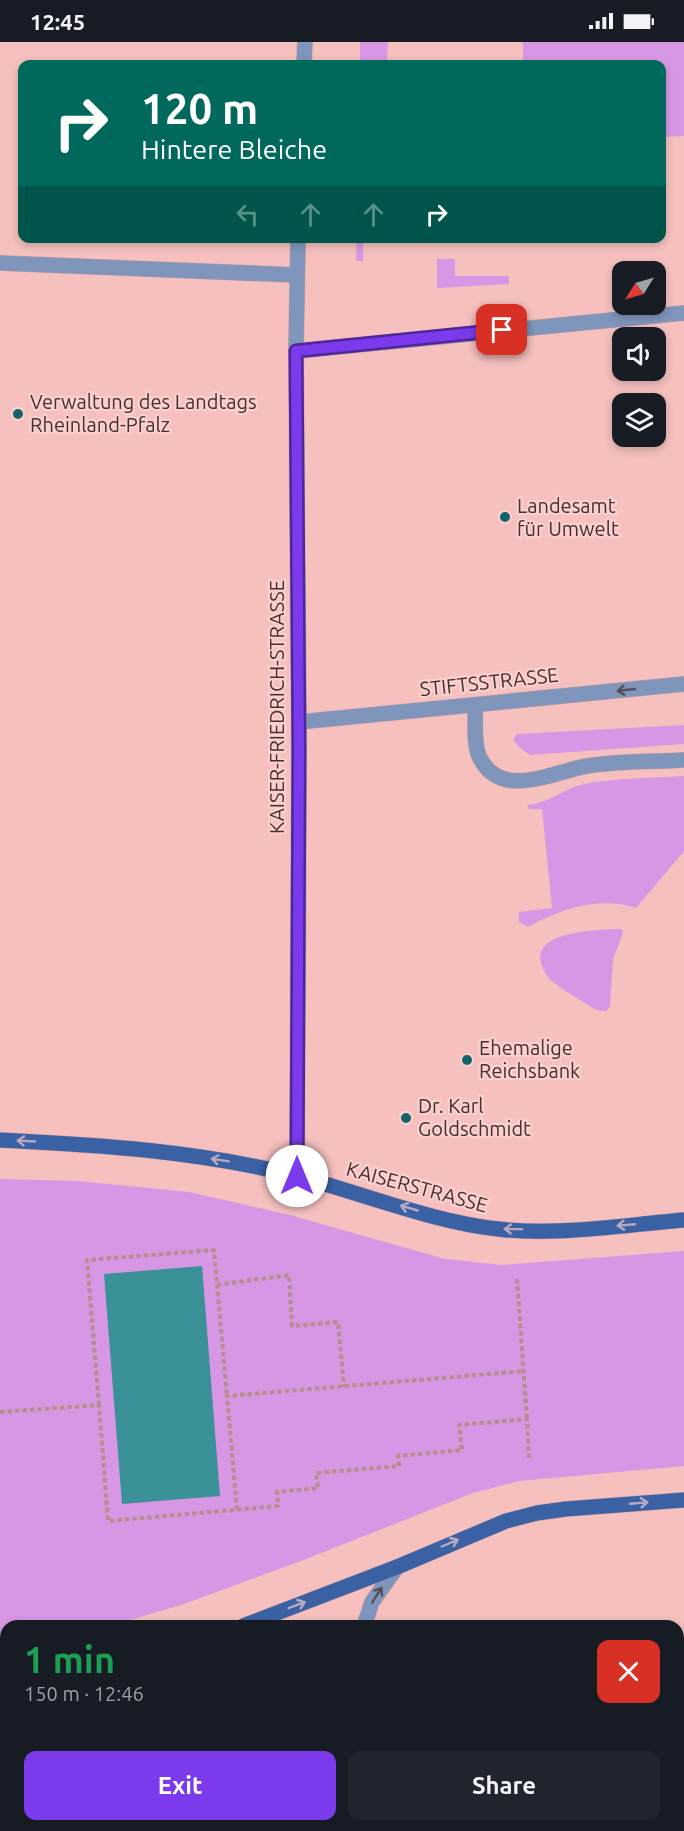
<!DOCTYPE html>
<html lang="en">
<head>
<meta charset="utf-8">
<style>
	body { margin:0; font-family:Ubuntu,sans-serif; background:#20242c; color:#f1f3f6; height:100vh; display:flex; flex-direction:column; font-size:22px; white-space:nowrap }
	* { box-sizing:border-box; margin:0 }
	p { font-size:20px; color:#9ea1a6 }
	.icon { flex:none; width:33px; height:33px; fill:none; stroke:currentColor; stroke-width:2; stroke-linecap:round; stroke-linejoin:round }
	.map { position:relative; flex:1; overflow:hidden }
	.panel { position:absolute; left:0px; top:1578px; width:684px; height:212px; display:flex; flex-direction:column; background:#171b24; border-radius:18px 18px 0 0; box-shadow:0 3px 9px #0003 }
	.panel>* { flex:none }
	.guide { position:absolute; left:18px; top:18px; width:648px; height:183px; border-radius:12px; box-shadow:0 3px 9px #0003; background:#00695c; color:#fff; overflow:hidden }
	.needle { width:39px; rotate:233deg }
	.fabs { position:absolute; left:612px; top:219px; display:grid; gap:12px }
	.fabs a { display:grid; place-items:center; width:54px; height:54px; border-radius:12px; background:#171b24; box-shadow:0 3px 9px #0003; font-size:30px }
	.pin { position:absolute; display:grid; place-items:center; width:51px; height:51px; color:#fff; margin:-26px; border-radius:12px; box-shadow:0 3px 9px #0006 }
	.me { position:absolute; width:66px; margin:-33px; rotate:0deg; stroke-linejoin:round; filter:drop-shadow(0 0 4px #0008) }
	.turn { display:flex; align-items:center; gap:21px; height:126px; padding:0 24px; font-size:27px }
	.turn .icon { width:78px; height:78px; stroke-width:2.5 }
	.turn b { display:block; font-size:42px; line-height:51px }
	.lanes { display:flex; align-items:center; height:57px; padding:0 24px; background:#0003; justify-content:center; gap:30px; direction:ltr }
	.lanes .off { opacity:.35 }
	.round { display:grid; place-items:center; flex:none; width:63px; height:63px; border-radius:12px; background:#20242c }
	.overview { display:flex; align-items:center; justify-content:space-between; height:102px; padding:0 24px }
	h1 { font-size:36px; font-weight:700; line-height:45px; color:#1e9e55 }
	.action { display:flex; gap:12px; margin-top:auto; padding:12px 24px }
	.action a { flex:1; height:69px; border-radius:12px; background:#7c3aed; color:#fff; font-size:24px; font-weight:700; line-height:69px; text-align:center }
	.action a+a { background:#20242c; color:#f1f3f6 }
	.status { display:flex; justify-content:space-between; align-items:center; height:42px; padding:0 30px; background:#171b24; direction:ltr }
	.status svg { height:16px; fill:currentColor }
	.map>svg:first-child { display:block }
	.green { fill:#d897e4 }
	.water { fill:#3a9197 }
	.lines { fill:none; stroke-linecap:round; stroke-linejoin:round }
	.service-casing { stroke:#cea09f; stroke-width:16 }
	.minor-casing { stroke:#cea09f; stroke-width:16 }
	.primary-casing { stroke:#cea09f; stroke-width:16 }
	.path { stroke:#b88e8d; stroke-width:4; stroke-dasharray:4.5 3; stroke-linecap:butt }
	.service { stroke:#7f95bb; stroke-width:15 }
	.minor { stroke:#7f95bb; stroke-width:15 }
	.primary { stroke:#3b61a5; stroke-width:15 }
	.oneway { stroke:#564e59 }
	.oneway2 { stroke:#b8a9c0 }
	.route-casing { stroke:#51269a; stroke-width:15 }
	.route { stroke:#7c3aed; stroke-width:10 }
	.poi-dot { fill:#136368; stroke:#fbd0ce; stroke-width:2 }
	.labels { text-anchor:middle; stroke-width:4.5; stroke-linejoin:round; paint-order:stroke }
	.poi-label { font-size:20px; fill:#45302f; stroke:#fbd0ce; text-anchor:start }
	.street-label { font-size:20px; fill:#45302f; stroke:#fbd0ce }
</style>
</head>
<body>
<div class="status"><b>12:45</b><svg viewBox="0 0 49 12"><path d="M0 12V9h3v3zM5 12V6h3v6zM10 12V3h3v9zM15 12V0h3v12zM26 1h20v11H26zM47 4h2v5h-2z"/></svg></div>
<div class="map">
<svg width="684" height="1789" viewBox="0 0 684 1789">
	<rect width="100%" height="100%" fill="#f5c0be"/>
	<!-- green -->
	<path class="green" d="M 360,0 L 388,0 L 387,22 L 360,22 Z
		M 523,0 L 684,0 L 684,94 L 662,95 L 662,22 L 523,22 Z
		M 357,197 L 363,197 L 363,219 L 356,219 Z
		M 437,217 L 455,217 L 455,234 L 509,234 L 509,242 L 437,246 Z
		M 684,683 L 684,702 L 530,713 L 519,705 L 513,698 L 517,692 Z
		M 684,734 L 684,809 L 636,866 C 598,854 561,867 528,885 L 519,880 L 519,870 L 552,866 L 542,767 L 529,767 L 527,763 C 548,762 564,746 584,742 C 613,736 654,736 684,734 Z
		M 618,887 L 622,887 L 623,891 L 613,917 L 610,965 L 606,969 L 596,968 L 591,965 C 579,956 553,944 546,932 C 519,889 595,888 618,887 Z
		M 0,1137 L 78,1139 L 189,1150 L 290,1173 L 445,1217 L 502,1223 L 684,1209 L 684,1424 L 519,1439 L 473,1451 L 301,1519 L 184,1562 L 117,1582 L 6,1584 L 6,1608 L 0,1609 Z
		M 65,1784 L 339,1784 L 339,1789 L 66,1789 Z"/>
	<!-- water -->
	<path class="water" d="M 202,1224 L 220,1454 L 122,1462 L 104,1232 Z"/>
	<g class="lines">
		<!-- service casing -->
		<g class="service-casing">
			<path id="service" d="M 475,663 C 476,678 473,700 479,714 C 499,759 553,730 587,724 C 619,719 652,720 684,718
				M 44,1784 L 44,1789"/>
		</g>
		<!-- minor casing -->
		<g class="minor-casing">
			<path id="minor" d="M 304,22 L 305,0
				M 0,221 L 296,233
				M 296,309 L 684,271
				M 299,680 L 684,642
				M 297,1134 L 299,707 L 296,309 L 298,196
				M 364,1584 L 372,1560 L 397,1525
				M 354,1784 L 354,1789"/>
		</g>
		<!-- primary casing -->
		<g class="primary-casing">
			<path id="primary" d="M 0,1098 C 100,1103 199,1109 297,1134 C 361,1151 433,1180 498,1187 C 559,1194 623,1183 684,1178
				M 243,1584 L 397,1525 L 506,1479 L 537,1471 L 566,1467 L 684,1458
				M 0,1649 L 6,1648"/>
		</g>
		<!-- path -->
		<path class="path" d="M 517,1237 L 527,1377
			M 217,1243 L 289,1233 L 292,1284 L 338,1280 L 344,1345
			M 99,1363 L 87,1218 L 214,1208 L 227,1354
			M 0,1370 L 99,1363 L 108,1479 L 278,1464 L 277,1450 L 318,1446 L 316,1431 L 399,1424 L 398,1414 L 462,1408 L 459,1383 L 527,1377 L 529,1417
			M 237,1468 L 227,1354 L 524,1329"/>
		<!-- service -->
		<use href="#service" class="service"/>
		<!-- minor -->
		<use href="#minor" class="minor"/>
		<!-- primary -->
		<use href="#primary" class="primary"/>
	</g>
	<!-- one-way arrows -->
	<defs><path id="oneway-shaft" d="M-6 0H5M1.5-3L5.5 0L1.5 3" fill="none" stroke-width="1.6" stroke-linecap="round" stroke-linejoin="round" transform="scale(1.5)"/></defs>
	<g class="oneway">
		<use href="#oneway-shaft" transform="translate(626 648) rotate(174)"/>
		<use href="#oneway-shaft" transform="translate(377 1553) rotate(-57)"/>
	</g>
	<g class="oneway2">
		<use href="#oneway-shaft" transform="translate(26 1099) rotate(-177)"/>
		<use href="#oneway-shaft" transform="translate(220 1118) rotate(-171)"/>
		<use href="#oneway-shaft" transform="translate(409 1166) rotate(-164)"/>
		<use href="#oneway-shaft" transform="translate(626 1183) rotate(175)"/>
		<use href="#oneway-shaft" transform="translate(513 1187) rotate(-179)"/>
		<use href="#oneway-shaft" transform="translate(639 1461) rotate(-5)"/>
		<use href="#oneway-shaft" transform="translate(450 1501) rotate(-23)"/>
		<use href="#oneway-shaft" transform="translate(297 1563) rotate(-21)"/>
	</g>
	<g class="lines">
		<!-- route casing -->
		<g class="route-casing">
			<path id="route" d="M 297,1134 L 299,707 L 296,309 L 502,288"/>
		</g>
		<!-- route -->
		<use href="#route" class="route"/>
	</g>
	<!-- markers -->
	<g class="poi-dot">
		<circle cx="18" cy="372" r="6"/>
		<circle cx="505" cy="475" r="6"/>
		<circle cx="467" cy="1018" r="6"/>
		<circle cx="406" cy="1076" r="6"/>
	</g>
	<g class="labels">
		<!-- poi labels -->
		<g class="poi-label">
			<text x="30" y="367">Verwaltung des Landtags<tspan x="30" dy="23">Rheinland-Pfalz</tspan></text>
			<text x="517" y="471">Landesamt<tspan x="517" dy="23">für Umwelt</tspan></text>
			<text x="479" y="1013">Ehemalige<tspan x="479" dy="23">Reichsbank</tspan></text>
			<text x="418" y="1071">Dr. Karl<tspan x="418" dy="23">Goldschmidt</tspan></text>
		</g>
		<!-- street labels -->
		<g class="street-label">
			<text transform="translate(489 640) rotate(-6)" y="7">STIFTSSTRASSE</text>
			<text transform="translate(277 665) rotate(-90)" y="7">KAISER-FRIEDRICH-STRASSE</text>
			<text transform="translate(417 1145) rotate(15)" y="7">KAISERSTRASSE</text>
		</g>
	</g>
</svg>
<div class="fabs">
<a><svg class="needle" viewBox="-14 -14 28 28"><path d="M0-13l5 13h-10z" fill="#e53935"/><path d="M0 13l5-13h-10z" fill="#9ea1a6"/></svg></a>
<a><svg class="icon" aria-label="sound" viewBox="0 0 24 24"><path d="M4 9h4l5-4v14l-5-4H4zM17 9q2 3 0 6"/></svg></a>
<a><svg class="icon" aria-label="layers" viewBox="0 0 24 24"><path d="M12 4l9 5-9 5-9-5zM3 14l9 5 9-5"/></svg></a>
</div>
<div class="pin" style="left:502px;top:288px;background:#d93025"><svg class="icon" aria-label="arrive" viewBox="0 0 24 24"><path d="M6 21V4h12l-3 4 3 4H6"/></svg></div>
<svg class="me" style="left:297px;top:1134px" viewBox="-20 -20 40 40"><circle r="19" fill="#fff"/><path d="M0-13L10 11 0 6-10 11z" fill="#7c3aed"/></svg>
<div class="guide">
<div class="turn"><svg class="icon" aria-label="right" viewBox="0 0 24 24"><path d="M7 20v-9h11M14 6l5 5-5 5"/></svg><div><b>120 m</b>Hintere Bleiche</div></div>
<div class="lanes"><svg class="icon off" aria-label="left" viewBox="0 0 24 24"><path d="M17 20v-9H6M10 6l-5 5 5 5"/></svg><svg class="icon off" aria-label="ahead" viewBox="0 0 24 24"><path d="M12 20V5M6 11l6-6 6 6"/></svg><svg class="icon off" aria-label="ahead" viewBox="0 0 24 24"><path d="M12 20V5M6 11l6-6 6 6"/></svg><svg class="icon" aria-label="right" viewBox="0 0 24 24"><path d="M7 20v-9h11M14 6l5 5-5 5"/></svg></div>
</div>
<section class="panel">
<div class="overview"><div><h1>1 min</h1><p>150 m · 12:46</p></div><a class="round" style="background:#d93025;color:#fff"><svg class="icon" aria-label="close" viewBox="0 0 24 24"><path d="M6 6l12 12M18 6L6 18"/></svg></a></div>
<div class="action"><a>Exit</a><a>Share</a></div>
</section>
</div>
</body>
</html>
